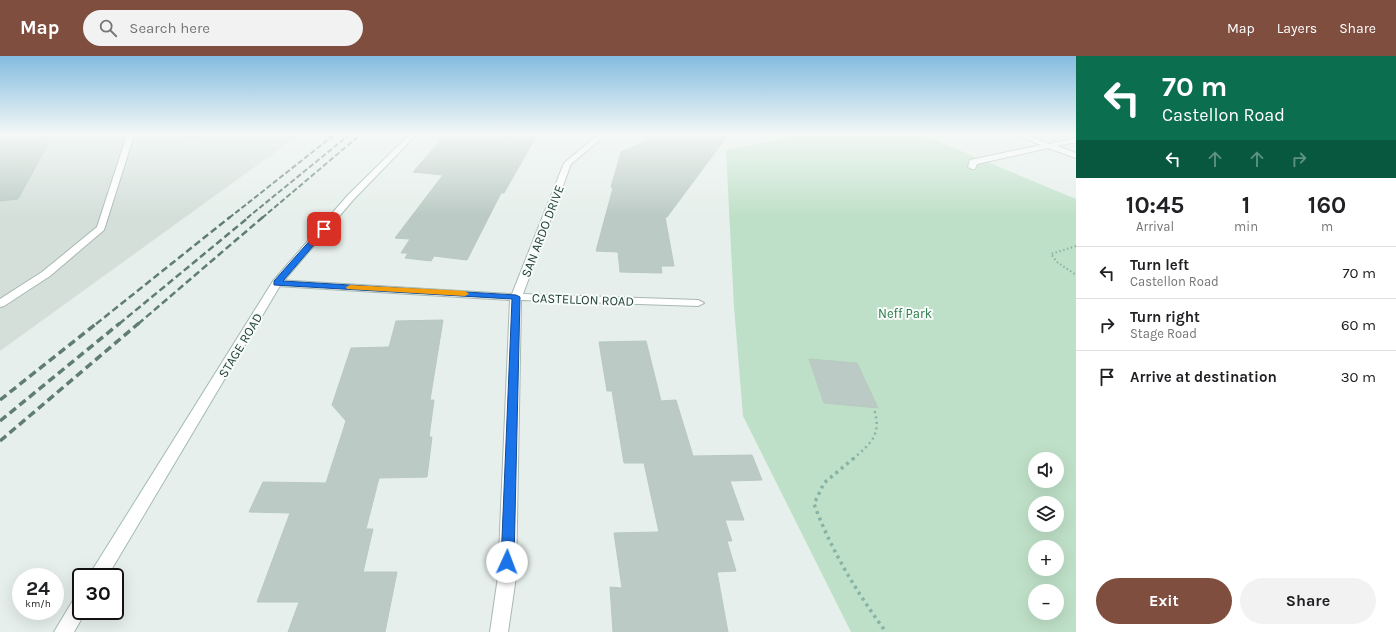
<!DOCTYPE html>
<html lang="en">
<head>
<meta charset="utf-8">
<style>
	body { margin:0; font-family:Karla,sans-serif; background:#f2f2f2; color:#202124; height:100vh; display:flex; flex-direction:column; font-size:15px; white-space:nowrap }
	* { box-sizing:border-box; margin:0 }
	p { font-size:13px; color:#757577 }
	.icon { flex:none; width:22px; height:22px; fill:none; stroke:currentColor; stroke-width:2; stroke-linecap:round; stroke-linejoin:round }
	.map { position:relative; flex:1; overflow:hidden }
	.panel { display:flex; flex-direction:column; background:#fff; width:320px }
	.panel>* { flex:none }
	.top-card { background:#0b6e4f; color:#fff; overflow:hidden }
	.tools { position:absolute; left:1028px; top:396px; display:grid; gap:8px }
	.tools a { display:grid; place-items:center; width:36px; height:36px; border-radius:50%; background:#fff; box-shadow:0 4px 16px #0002; font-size:20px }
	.speed { position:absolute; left:12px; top:512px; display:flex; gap:8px; font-size:20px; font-weight:700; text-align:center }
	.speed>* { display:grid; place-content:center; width:52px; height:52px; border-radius:50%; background:#fff; box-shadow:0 4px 16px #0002; line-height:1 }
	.speed small { font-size:10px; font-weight:400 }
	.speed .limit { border:2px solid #111; border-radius:6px; background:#fff; color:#111 }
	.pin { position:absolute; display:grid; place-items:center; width:34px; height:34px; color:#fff; margin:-17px; border-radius:8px; box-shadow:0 2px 6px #0006 }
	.me { position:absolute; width:44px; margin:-22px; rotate:2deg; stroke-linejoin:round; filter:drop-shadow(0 0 3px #0008) }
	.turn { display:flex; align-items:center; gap:14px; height:84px; padding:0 20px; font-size:18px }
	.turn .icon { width:52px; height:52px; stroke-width:2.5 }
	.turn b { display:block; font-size:28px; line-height:34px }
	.lanes { display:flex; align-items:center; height:38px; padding:0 20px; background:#0003; justify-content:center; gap:20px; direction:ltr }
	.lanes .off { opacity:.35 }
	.eta { display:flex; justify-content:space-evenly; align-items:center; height:68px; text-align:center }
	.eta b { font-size:24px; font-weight:700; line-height:28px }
	.button { display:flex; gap:8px; margin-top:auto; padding:8px 20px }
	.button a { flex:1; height:46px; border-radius:24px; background:#7f4e3f; color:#fff; font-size:16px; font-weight:700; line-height:46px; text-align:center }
	.button a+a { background:#f2f2f2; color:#202124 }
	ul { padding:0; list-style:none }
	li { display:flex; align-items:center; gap:12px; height:52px; padding:0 20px; border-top:1px solid #e0e0e0 }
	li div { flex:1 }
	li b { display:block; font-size:15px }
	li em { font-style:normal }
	header { display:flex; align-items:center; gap:24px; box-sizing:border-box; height:56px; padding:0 20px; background:#7f4e3f; color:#fff }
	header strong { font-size:19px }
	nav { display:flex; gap:22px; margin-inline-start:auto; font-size:14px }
	.search { width:280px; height:36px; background:#f2f2f2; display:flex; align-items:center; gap:10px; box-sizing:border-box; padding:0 14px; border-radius:22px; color:#757577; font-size:15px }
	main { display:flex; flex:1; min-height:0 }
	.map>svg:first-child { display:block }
	.built { fill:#d4dfda }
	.green { fill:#bfe0c8; fill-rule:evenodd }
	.building { fill:#bbcac4; stroke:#b8c9c2 }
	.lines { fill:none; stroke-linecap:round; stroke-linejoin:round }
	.lane-casing { stroke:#a8b8b2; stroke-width:2 }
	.street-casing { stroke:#a8b8b2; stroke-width:2 }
	.secondary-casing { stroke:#a4bbb3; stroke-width:2 }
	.path-far2 { stroke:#86b3a5; stroke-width:2; stroke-dasharray:1.5 2.5; stroke-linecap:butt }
	.path-far1 { stroke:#86b3a5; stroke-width:2.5; stroke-dasharray:2 3.5; stroke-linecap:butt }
	.path { stroke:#86b3a5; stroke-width:3.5; stroke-dasharray:3 4; stroke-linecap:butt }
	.lane { fill:#fff; fill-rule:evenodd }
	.street { fill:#fff; fill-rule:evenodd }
	.secondary { fill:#fff; fill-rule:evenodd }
	.rail-far2 { stroke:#5f7d75; stroke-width:2; stroke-dasharray:5.5 2.5; stroke-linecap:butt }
	.rail-far1 { stroke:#5f7d75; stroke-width:2.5; stroke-dasharray:7 3.5; stroke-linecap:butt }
	.rail { stroke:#5f7d75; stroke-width:3.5; stroke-dasharray:8 4.5; stroke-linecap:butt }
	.route { fill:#1a73e8; stroke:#114b97 }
	.slow { fill:#f59e0b }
	.labels { text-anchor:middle; stroke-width:4; stroke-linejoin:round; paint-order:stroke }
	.street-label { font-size:13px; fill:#24423a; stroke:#f7fbf9 }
	.park-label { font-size:13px; fill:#2d7a4b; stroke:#f7fbf9 }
</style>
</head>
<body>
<header>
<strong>Map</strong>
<div class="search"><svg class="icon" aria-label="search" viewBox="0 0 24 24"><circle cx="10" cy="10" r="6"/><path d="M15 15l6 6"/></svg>Search here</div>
<nav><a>Map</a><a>Layers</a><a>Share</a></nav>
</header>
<main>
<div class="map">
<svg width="1076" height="576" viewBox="0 0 1076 576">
	<rect width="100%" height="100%" fill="#e6efeb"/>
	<!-- built -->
	<path class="built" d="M 0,79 L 299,79 L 0,295 Z"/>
	<!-- green -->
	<path class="green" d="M 800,79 L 923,79 L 1076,143 L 1076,576 L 851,576 L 743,360 L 734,251 L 726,94 ZM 1035,403 L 1057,403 L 1057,425 L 1035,425 ZM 1035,447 L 1057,447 L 1057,469 L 1035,469 ZM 1035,491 L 1057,491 L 1057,513 L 1035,513 ZM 1035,535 L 1057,535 L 1057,557 L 1035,557 Z"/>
	<!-- building -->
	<path class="building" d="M 0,79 L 50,79 L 45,89 L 48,88 L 18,143 L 0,145 Z
		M 445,79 L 537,79 L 504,137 L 501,137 L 467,204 L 434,200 L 431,205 L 405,202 L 408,197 L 401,197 L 410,183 L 395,182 L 443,119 L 413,116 Z
		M 658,79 L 728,79 L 667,161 L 665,161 L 674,210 L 661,210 L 662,217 L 620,216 L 618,196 L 596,195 L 613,132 L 611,131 L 621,96 Z
		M 443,264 L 430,344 L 434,344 L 429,381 L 432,381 L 427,421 L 379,422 L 366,473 L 373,473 L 363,516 L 397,516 L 385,576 L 288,576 L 299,546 L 257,546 L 290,457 L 249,456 L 263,426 L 326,427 L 346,365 L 332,349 L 351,292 L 389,291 L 396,265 Z
		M 646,285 L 661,345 L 676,344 L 693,400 L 752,399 L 762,424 L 730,425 L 744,464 L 725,464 L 732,485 L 727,485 L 736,515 L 717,516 L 728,576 L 613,576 L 610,531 L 622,532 L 614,477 L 659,476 L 644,407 L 624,407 L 612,335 L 607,335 L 599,286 Z
		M 809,303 L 857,307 L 878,352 L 824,347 Z"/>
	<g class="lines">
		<!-- lane casing -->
		<g class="lane-casing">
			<path id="lane" d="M 127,79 L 134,79 L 104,174 L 50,220 L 4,250 L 0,251 L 0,243 L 42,216 L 97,171 Z
				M 187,79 L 196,79 L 193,81 Z"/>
		</g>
		<!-- street casing -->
		<g class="street-casing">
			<path id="street" d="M 598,79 L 606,79 L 571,108 L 523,238 L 698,244 L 704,247 L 698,250 L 521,244 L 516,521 L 508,576 L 490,576 L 498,521 L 510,244 L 277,230 L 272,227 L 277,224 L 512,238 L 564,107 Z
				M 1016,79 L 1027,79 L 1049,88 L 1076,82 L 1076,86 L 1057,90 L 1076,97 L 1076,102 L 1048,92 L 977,108 L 975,113 L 972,113 L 968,111 L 970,104 L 1041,89 Z"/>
		</g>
		<!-- secondary casing -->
		<g class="secondary-casing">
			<path id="secondary" d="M 409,79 L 416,79 L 354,143 L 281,228 L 107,521 L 88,521 L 273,225 L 348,139 Z
				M 81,538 L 81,555 L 86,555 L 74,576 L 54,576 L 75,541 Z"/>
		</g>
		<!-- path-far2 -->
		<path class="path-far2" d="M 1076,190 L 1051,198 L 1057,206 L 1076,219"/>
		<!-- path-far1 -->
		<path class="path-far1" d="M 853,403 C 871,387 882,379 874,353"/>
		<!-- path -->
		<path class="path" d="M 854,402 L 824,427 L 814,448 C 831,494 857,537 886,576"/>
		<!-- lane -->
		<use href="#lane" class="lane"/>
		<!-- street -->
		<use href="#street" class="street"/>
		<!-- secondary -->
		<use href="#secondary" class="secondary"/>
		<!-- rail-far2 -->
		<path class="rail-far2" d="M 229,162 L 334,79
			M 247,162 L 349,79
			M 262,162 L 360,79"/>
		<!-- rail-far1 -->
		<path class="rail-far1" d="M 96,268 L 230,161
			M 119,268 L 249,161
			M 138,268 L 263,161"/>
		<!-- rail -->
		<path class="rail" d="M 0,344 L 97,267
			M 0,365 L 120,267
			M 0,385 L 139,267"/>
	</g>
	<!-- sky -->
	<linearGradient id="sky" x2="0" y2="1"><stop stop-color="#84bce0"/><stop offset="0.49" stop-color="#f4f8f6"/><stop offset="1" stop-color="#f4f8f6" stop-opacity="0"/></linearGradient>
	<rect width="1076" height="160" fill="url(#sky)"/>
	<!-- route -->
	<path class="route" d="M 324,171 L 327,173 L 326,175 L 283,225 L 516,239 L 520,241 L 514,506 L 512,510 L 507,512 L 503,510 L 501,506 L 512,243 L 274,229 L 274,225 L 321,172 Z"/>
	<!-- slow -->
	<path class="slow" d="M 350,229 L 465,235 L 469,238 L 465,240 L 347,233 L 346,231 Z"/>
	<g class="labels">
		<!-- street labels -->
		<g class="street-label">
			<text transform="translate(542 175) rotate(-69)" y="5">SAN ARDO DRIVE</text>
			<text transform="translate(583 243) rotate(2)" y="5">CASTELLON ROAD</text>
			<text transform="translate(240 289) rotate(-59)" y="5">STAGE ROAD</text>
		</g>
		<!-- park labels -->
		<g class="park-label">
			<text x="905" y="262">Neff Park</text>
		</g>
	</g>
</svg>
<div class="tools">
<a><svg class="icon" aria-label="sound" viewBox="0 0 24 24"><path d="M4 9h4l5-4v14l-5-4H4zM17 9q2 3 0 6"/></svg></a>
<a><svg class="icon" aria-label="layers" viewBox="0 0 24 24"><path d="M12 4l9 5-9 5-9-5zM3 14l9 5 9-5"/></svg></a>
<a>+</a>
<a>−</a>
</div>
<div class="speed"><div>24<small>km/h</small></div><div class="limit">30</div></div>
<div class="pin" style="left:324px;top:173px;background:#d93025"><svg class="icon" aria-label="arrive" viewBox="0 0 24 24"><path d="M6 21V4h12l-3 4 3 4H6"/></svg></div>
<svg class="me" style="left:507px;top:506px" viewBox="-20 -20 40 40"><circle r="19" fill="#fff"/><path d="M0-13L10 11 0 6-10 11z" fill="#1a73e8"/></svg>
</div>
<section class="panel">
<div class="top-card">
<div class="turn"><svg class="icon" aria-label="left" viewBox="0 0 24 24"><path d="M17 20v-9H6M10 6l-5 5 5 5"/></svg><div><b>70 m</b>Castellon Road</div></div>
<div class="lanes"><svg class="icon" aria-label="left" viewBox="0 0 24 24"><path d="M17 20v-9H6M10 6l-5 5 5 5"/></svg><svg class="icon off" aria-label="ahead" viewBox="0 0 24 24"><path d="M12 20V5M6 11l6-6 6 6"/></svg><svg class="icon off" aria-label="ahead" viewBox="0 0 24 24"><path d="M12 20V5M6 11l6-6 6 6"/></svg><svg class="icon off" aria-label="right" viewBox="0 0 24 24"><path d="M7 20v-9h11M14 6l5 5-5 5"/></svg></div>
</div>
<div class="eta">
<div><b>10:45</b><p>Arrival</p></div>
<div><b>1</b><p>min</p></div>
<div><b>160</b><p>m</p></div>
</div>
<ul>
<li><svg class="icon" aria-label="left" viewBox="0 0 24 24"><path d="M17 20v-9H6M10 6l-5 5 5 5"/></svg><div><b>Turn left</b><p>Castellon Road</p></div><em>70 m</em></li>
<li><svg class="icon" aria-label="right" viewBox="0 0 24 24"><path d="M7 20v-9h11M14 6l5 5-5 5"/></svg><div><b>Turn right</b><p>Stage Road</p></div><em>60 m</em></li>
<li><svg class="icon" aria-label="arrive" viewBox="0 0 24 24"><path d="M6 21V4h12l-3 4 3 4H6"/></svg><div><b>Arrive at destination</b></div><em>30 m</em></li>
</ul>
<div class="button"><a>Exit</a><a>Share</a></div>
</section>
</main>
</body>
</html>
